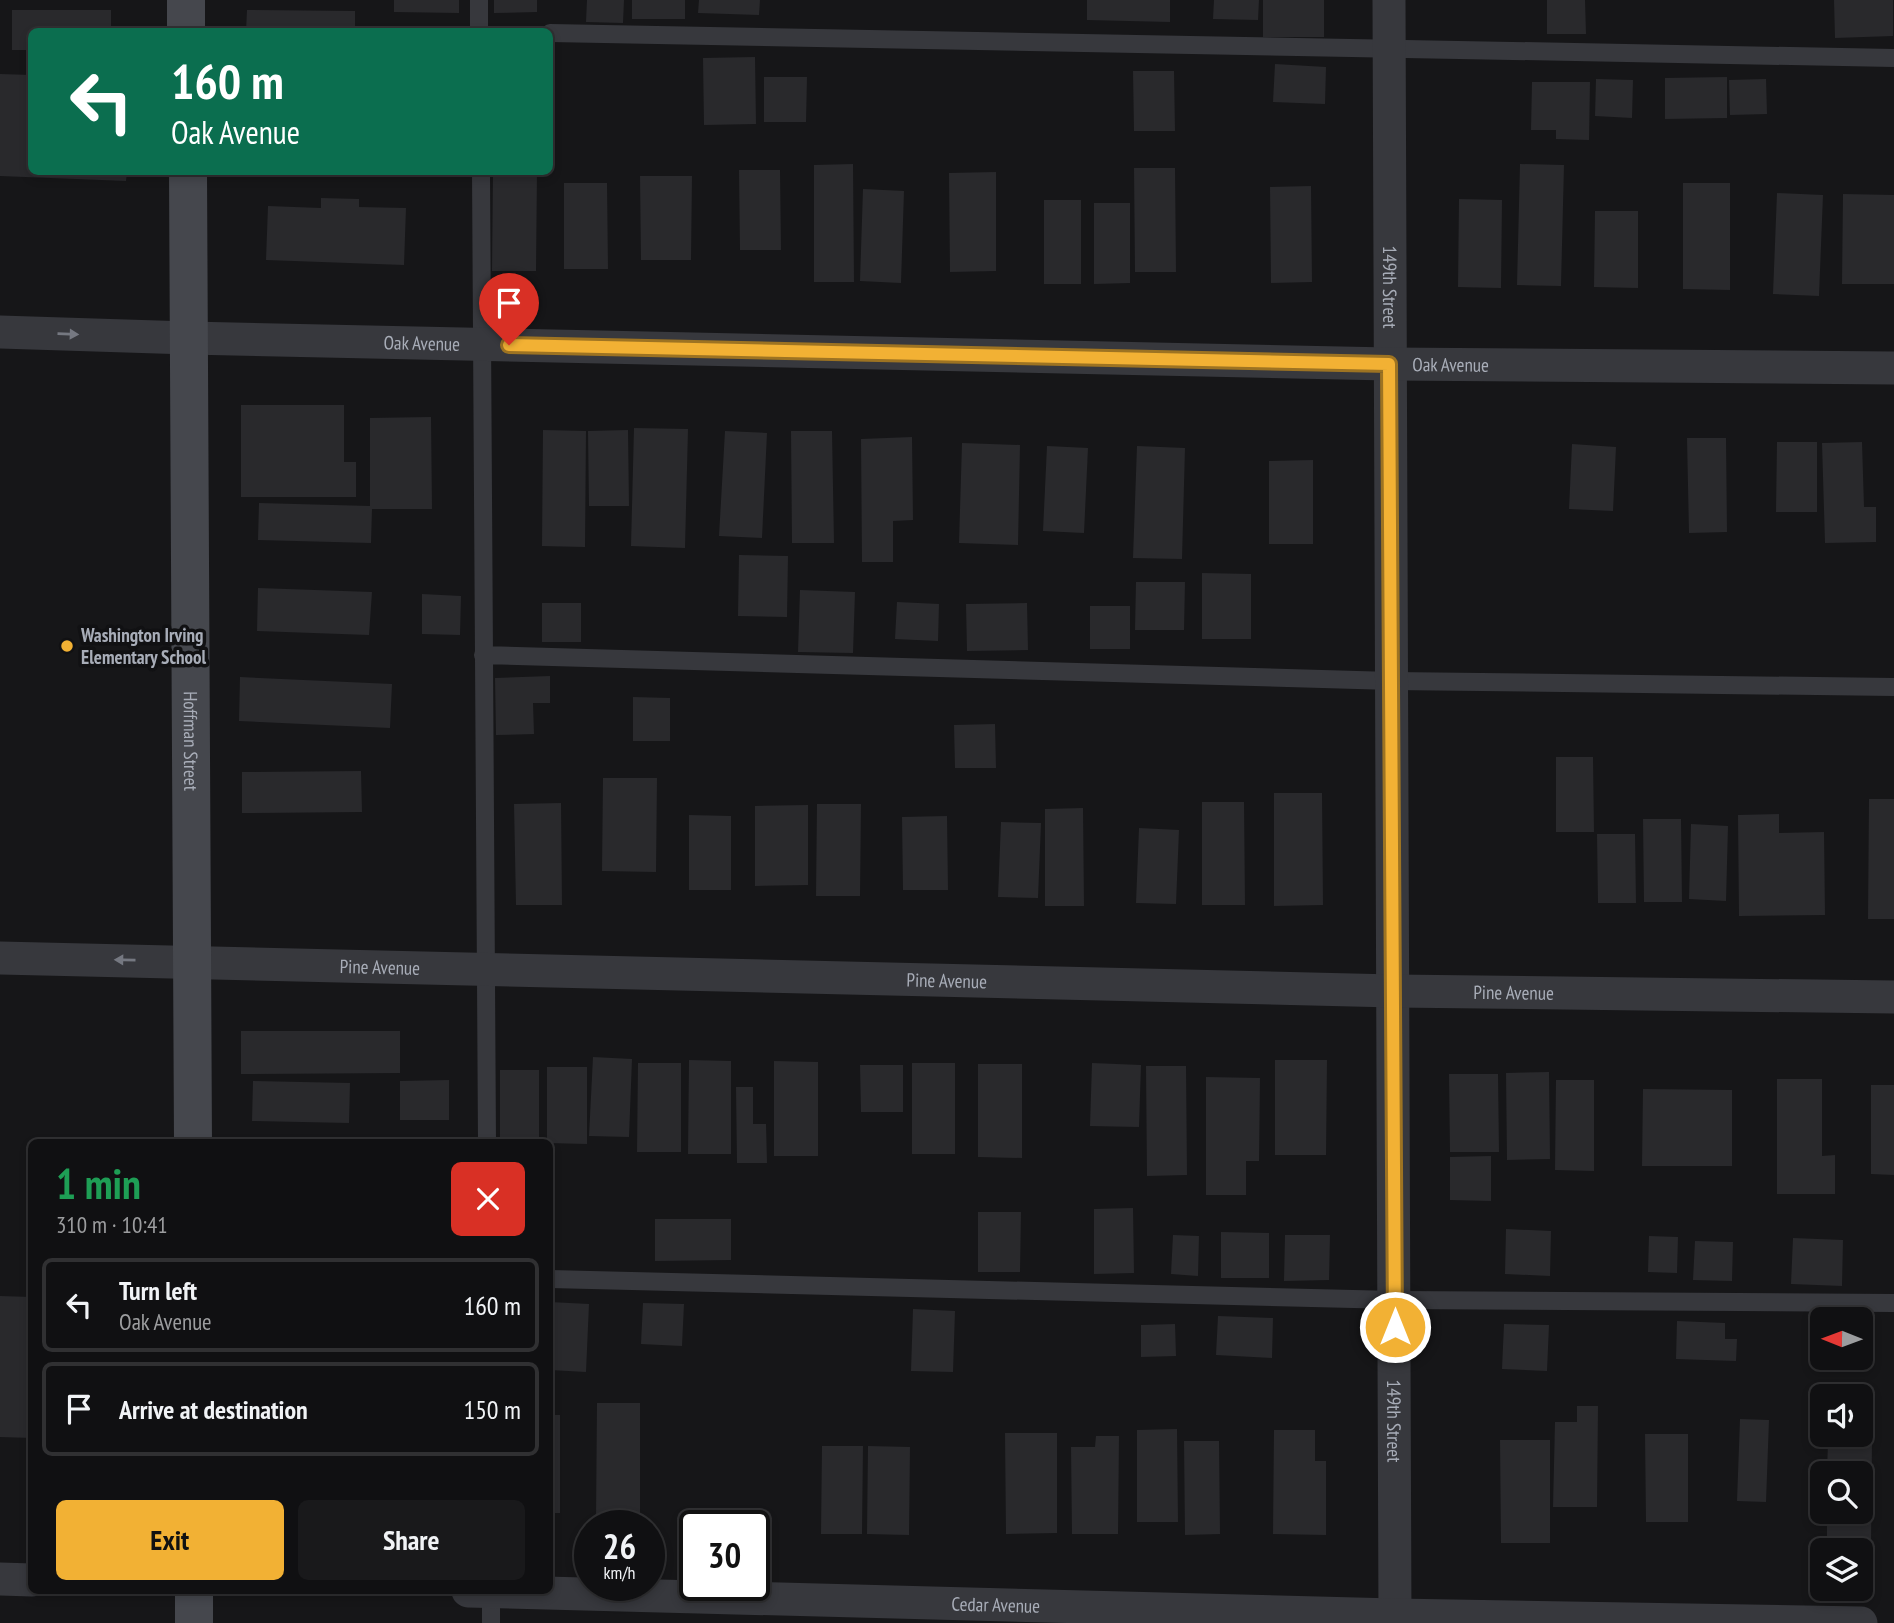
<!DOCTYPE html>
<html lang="en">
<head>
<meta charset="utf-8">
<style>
	body { margin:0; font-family:"PT Sans Narrow",sans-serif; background:#19191b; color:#f1f3f6; height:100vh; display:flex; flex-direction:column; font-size:26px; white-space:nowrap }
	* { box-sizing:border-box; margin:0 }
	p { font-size:23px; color:#9c9d9f }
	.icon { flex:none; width:38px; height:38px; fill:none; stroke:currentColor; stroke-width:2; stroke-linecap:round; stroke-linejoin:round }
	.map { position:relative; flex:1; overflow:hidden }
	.panel { position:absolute; left:28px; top:1139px; width:525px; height:455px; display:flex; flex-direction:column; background:#101012; border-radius:10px; box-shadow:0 4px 10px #0003,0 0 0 2px #303032 }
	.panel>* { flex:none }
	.guide { position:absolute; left:28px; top:28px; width:525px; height:147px; border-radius:10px; box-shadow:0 4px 10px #0003,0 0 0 2px #303032; background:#0b6e4f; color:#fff; overflow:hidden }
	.needle { width:46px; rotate:271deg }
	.fabs { position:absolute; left:1810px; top:1307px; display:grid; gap:14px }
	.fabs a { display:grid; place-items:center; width:63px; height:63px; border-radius:10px; background:#101012; box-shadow:0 4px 10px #0003,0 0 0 2px #303032; font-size:35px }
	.speed { position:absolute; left:574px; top:1510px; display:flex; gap:14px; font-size:35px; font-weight:700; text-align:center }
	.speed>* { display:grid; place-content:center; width:91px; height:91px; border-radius:50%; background:#101012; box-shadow:0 4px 10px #0003,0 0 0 2px #303032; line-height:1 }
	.speed small { font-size:18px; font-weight:400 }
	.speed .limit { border:4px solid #111; border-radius:10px; background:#fff; color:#111 }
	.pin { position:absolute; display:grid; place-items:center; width:60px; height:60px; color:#fff; margin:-72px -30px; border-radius:50% 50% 50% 0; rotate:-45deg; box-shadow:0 0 7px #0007 }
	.pin .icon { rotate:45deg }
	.me { position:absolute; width:77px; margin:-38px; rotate:0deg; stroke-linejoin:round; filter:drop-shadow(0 0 5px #0008) }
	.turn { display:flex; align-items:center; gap:24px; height:147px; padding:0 28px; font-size:32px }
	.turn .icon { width:91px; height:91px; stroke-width:2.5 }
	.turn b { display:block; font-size:49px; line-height:60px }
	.round { display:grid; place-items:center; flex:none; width:74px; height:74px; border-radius:10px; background:#19191b }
	.head { display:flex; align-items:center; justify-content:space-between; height:119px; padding:0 28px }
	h1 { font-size:42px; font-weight:700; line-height:52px; color:#1e9e55 }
	.cta { display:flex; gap:14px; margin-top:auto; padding:14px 28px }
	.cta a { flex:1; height:80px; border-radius:10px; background:#f2b134; color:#111; font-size:28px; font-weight:700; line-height:80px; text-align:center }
	.cta a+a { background:#19191b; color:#f1f3f6 }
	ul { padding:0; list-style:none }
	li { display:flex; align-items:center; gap:21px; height:94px; margin:0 14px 10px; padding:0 14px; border:4px solid #303032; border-radius:10px }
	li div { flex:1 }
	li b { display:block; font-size:26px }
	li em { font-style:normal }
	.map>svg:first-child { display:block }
	.building { fill:#29292c }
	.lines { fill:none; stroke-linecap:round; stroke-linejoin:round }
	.lane { stroke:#37383d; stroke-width:18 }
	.street { stroke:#37383d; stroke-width:33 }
	.secondary { stroke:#45474d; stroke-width:38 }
	.oneway { fill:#757881 }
	.route-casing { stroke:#9d7322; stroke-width:18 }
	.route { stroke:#f2b134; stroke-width:12 }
	.poi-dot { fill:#f2b134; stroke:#111113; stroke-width:2.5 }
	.labels { text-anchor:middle; stroke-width:7; stroke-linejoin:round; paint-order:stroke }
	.street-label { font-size:19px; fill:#a8adb8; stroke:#111113 }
	.poi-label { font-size:19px; font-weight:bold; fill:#a8adb8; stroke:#111113; text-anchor:start }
</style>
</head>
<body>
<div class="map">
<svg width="1894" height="1623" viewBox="0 0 1894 1623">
	<rect width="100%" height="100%" fill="#161618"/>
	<!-- building -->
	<path class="building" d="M 394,0 L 459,0 L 459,13 L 394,12 Z
		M 494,0 L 537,0 L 537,12 L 494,13 Z
		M 587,0 L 624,0 L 623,23 L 586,22 Z
		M 632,0 L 685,0 L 685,19 L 632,19 Z
		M 699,0 L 760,0 L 759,15 L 698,13 Z
		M 1087,0 L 1170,0 L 1170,22 L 1087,20 Z
		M 1214,0 L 1259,0 L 1258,20 L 1213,19 Z
		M 1263,0 L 1324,0 L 1324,37 L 1263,37 Z
		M 1547,0 L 1585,0 L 1586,34 L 1547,34 Z
		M 1834,0 L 1893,0 L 1893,36 L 1835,38 Z
		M 12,10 L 111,10 L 111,32 L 32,32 L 32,50 L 12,50 Z
		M 247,10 L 355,11 L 355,32 L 246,32 Z
		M 755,57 L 756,124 L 704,125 L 703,58 Z
		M 1275,64 L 1326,67 L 1325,104 L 1273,102 Z
		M 1133,71 L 1174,71 L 1175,131 L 1134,131 Z
		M 0,74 L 32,75 L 32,172 L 127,172 L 126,181 L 0,176 Z
		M 764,77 L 807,77 L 806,122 L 764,122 Z
		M 1727,77 L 1727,118 L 1665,119 L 1665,78 Z
		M 1596,79 L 1633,80 L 1632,118 L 1595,116 Z
		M 1766,79 L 1767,114 L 1730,115 L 1729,80 Z
		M 1532,82 L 1590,82 L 1589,140 L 1556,139 L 1556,130 L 1531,130 Z
		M 853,164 L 854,282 L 814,282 L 814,165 Z
		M 1520,164 L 1564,165 L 1561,286 L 1517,285 Z
		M 1134,168 L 1175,168 L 1176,272 L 1135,272 Z
		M 739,170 L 780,170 L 781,250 L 740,250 Z
		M 493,172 L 537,172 L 536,271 L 492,271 Z
		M 996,172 L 996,271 L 950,272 L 949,173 Z
		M 640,176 L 692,176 L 691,260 L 641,260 Z
		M 564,183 L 607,183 L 608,269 L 564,269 Z
		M 1683,183 L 1730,183 L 1730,290 L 1683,289 Z
		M 1311,186 L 1312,282 L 1271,283 L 1270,187 Z
		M 863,189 L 904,191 L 901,283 L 860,281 Z
		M 1777,193 L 1823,195 L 1819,296 L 1773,294 Z
		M 1843,194 L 1894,195 L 1894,284 L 1842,284 Z
		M 321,198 L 359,199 L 359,207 L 406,208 L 404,265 L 266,260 L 268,206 L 321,208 Z
		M 1459,199 L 1502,200 L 1501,288 L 1458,287 Z
		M 1044,200 L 1081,200 L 1081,284 L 1044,284 Z
		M 1094,203 L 1130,203 L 1130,283 L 1094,284 Z
		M 1595,211 L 1638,211 L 1638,288 L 1594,287 Z
		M 241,405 L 344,405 L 344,462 L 356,462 L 356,497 L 241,497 Z
		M 431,417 L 432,509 L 372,509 L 371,543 L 258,540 L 259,503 L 370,506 L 370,418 Z
		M 634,428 L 688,429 L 685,548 L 631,546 Z
		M 543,430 L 586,431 L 585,547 L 542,546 Z
		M 628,430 L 629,506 L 589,506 L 588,431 Z
		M 725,431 L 767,433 L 762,538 L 719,536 Z
		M 791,431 L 832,431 L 834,543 L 792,543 Z
		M 912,437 L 913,520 L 893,521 L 893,562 L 862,562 L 861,439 Z
		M 1687,438 L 1726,438 L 1727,532 L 1689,533 Z
		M 1777,442 L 1817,442 L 1817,512 L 1776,512 Z
		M 1862,442 L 1864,507 L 1876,507 L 1876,542 L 1825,543 L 1822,443 Z
		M 962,443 L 1020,445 L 1018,545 L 959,543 Z
		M 1572,444 L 1616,447 L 1613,511 L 1569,509 Z
		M 1047,446 L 1088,448 L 1084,533 L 1043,531 Z
		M 1137,446 L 1185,448 L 1182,559 L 1133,558 Z
		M 1313,460 L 1313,544 L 1269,544 L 1269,461 Z
		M 739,555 L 788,556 L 787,617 L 738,616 Z
		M 1202,573 L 1251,574 L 1251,639 L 1202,639 Z
		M 1136,582 L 1185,582 L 1184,630 L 1135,630 Z
		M 258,588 L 372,592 L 369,635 L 257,631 Z
		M 800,590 L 855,592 L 853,653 L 798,652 Z
		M 422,594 L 461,596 L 460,635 L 422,634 Z
		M 897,602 L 939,604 L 938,641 L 895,639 Z
		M 542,603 L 581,603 L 581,642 L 542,642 Z
		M 1027,603 L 1028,650 L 967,651 L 966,604 Z
		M 1090,606 L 1130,606 L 1130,649 L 1090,649 Z
		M 550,676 L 550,703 L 533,703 L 534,734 L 496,735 L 495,678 Z
		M 240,677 L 392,684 L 390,728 L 239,721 Z
		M 633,697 L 670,698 L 670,741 L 633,741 Z
		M 995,724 L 996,768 L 955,768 L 954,725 Z
		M 1556,757 L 1593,757 L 1594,832 L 1556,832 Z
		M 361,771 L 362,812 L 242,813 L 242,772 Z
		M 603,778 L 657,778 L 656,872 L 602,871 Z
		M 1274,793 L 1322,793 L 1323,905 L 1274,906 Z
		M 1869,799 L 1894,799 L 1894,919 L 1868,919 Z
		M 1202,802 L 1244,802 L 1245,905 L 1202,905 Z
		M 561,803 L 562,905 L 516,905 L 514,804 Z
		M 817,804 L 861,804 L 860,896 L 816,896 Z
		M 808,805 L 808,885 L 755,886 L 755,806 Z
		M 1083,808 L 1084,906 L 1045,906 L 1045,809 Z
		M 1779,814 L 1779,833 L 1824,832 L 1825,915 L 1739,916 L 1738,815 Z
		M 689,815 L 731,816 L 731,890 L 689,890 Z
		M 947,816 L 948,890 L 903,890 L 902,817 Z
		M 1643,819 L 1681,819 L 1682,902 L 1644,902 Z
		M 1001,822 L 1041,823 L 1038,898 L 998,897 Z
		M 1691,824 L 1728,826 L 1726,901 L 1689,899 Z
		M 1139,828 L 1179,830 L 1176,904 L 1136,903 Z
		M 1597,834 L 1635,834 L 1636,903 L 1598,903 Z
		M 241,1031 L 400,1031 L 400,1073 L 241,1074 Z
		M 593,1057 L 632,1059 L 629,1137 L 589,1136 Z
		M 689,1060 L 731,1061 L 731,1154 L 688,1154 Z
		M 1275,1060 L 1327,1060 L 1326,1155 L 1275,1155 Z
		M 774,1061 L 818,1062 L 818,1156 L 774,1156 Z
		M 638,1063 L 681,1063 L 681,1152 L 637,1152 Z
		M 912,1063 L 955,1063 L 955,1154 L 912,1154 Z
		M 1092,1063 L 1141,1065 L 1139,1127 L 1090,1126 Z
		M 978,1064 L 1022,1064 L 1022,1158 L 978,1157 Z
		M 860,1065 L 903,1065 L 903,1112 L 861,1112 Z
		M 1146,1066 L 1186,1066 L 1187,1175 L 1147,1176 Z
		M 547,1067 L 587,1067 L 587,1144 L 547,1143 Z
		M 500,1070 L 539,1070 L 539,1143 L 500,1143 Z
		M 1549,1072 L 1550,1159 L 1507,1160 L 1506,1073 Z
		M 1449,1074 L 1498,1074 L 1499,1152 L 1450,1152 Z
		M 1206,1077 L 1260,1078 L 1259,1161 L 1246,1161 L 1246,1195 L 1206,1195 Z
		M 1777,1079 L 1822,1079 L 1822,1156 L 1835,1155 L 1835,1194 L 1777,1194 Z
		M 449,1080 L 449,1120 L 400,1120 L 400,1081 Z
		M 1556,1080 L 1594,1080 L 1594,1171 L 1555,1170 Z
		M 253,1081 L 350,1083 L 349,1123 L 252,1121 Z
		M 1871,1085 L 1894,1085 L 1894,1175 L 1871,1174 Z
		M 736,1087 L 753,1087 L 753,1124 L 766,1124 L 767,1163 L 737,1163 Z
		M 1643,1089 L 1732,1090 L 1732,1166 L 1642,1166 Z
		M 1491,1156 L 1491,1201 L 1450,1200 L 1450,1157 Z
		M 1133,1208 L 1134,1273 L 1094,1274 L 1094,1209 Z
		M 978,1212 L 1021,1212 L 1020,1272 L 978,1272 Z
		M 655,1219 L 731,1219 L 731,1260 L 655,1261 Z
		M 1506,1229 L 1551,1231 L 1550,1276 L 1505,1274 Z
		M 1221,1232 L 1269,1233 L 1269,1278 L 1221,1278 Z
		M 1173,1235 L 1199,1236 L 1198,1276 L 1171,1274 Z
		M 1285,1235 L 1330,1235 L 1329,1280 L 1284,1281 Z
		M 1649,1236 L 1678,1237 L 1677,1273 L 1648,1272 Z
		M 1793,1238 L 1843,1240 L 1842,1286 L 1791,1284 Z
		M 1695,1241 L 1733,1242 L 1732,1281 L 1693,1280 Z
		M 0,1296 L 32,1297 L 32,1438 L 0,1437 Z
		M 550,1302 L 589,1304 L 586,1372 L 550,1370 Z
		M 643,1303 L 684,1304 L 682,1346 L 641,1344 Z
		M 913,1309 L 955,1311 L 953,1372 L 911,1371 Z
		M 1218,1316 L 1273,1318 L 1272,1358 L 1216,1355 Z
		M 1677,1321 L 1725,1323 L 1725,1339 L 1737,1339 L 1736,1361 L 1676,1359 Z
		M 1175,1324 L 1176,1356 L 1141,1357 L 1141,1325 Z
		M 1504,1324 L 1549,1325 L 1547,1371 L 1502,1369 Z
		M 597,1403 L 640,1403 L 640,1519 L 596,1519 Z
		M 1577,1406 L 1598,1406 L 1597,1507 L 1553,1507 L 1555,1422 L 1577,1422 Z
		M 550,1415 L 560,1415 L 560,1513 L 550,1513 Z
		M 1740,1419 L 1769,1420 L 1766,1502 L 1737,1501 Z
		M 1177,1429 L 1178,1522 L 1137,1522 L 1137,1430 Z
		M 1274,1430 L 1315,1430 L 1315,1461 L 1326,1461 L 1326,1535 L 1273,1534 Z
		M 1005,1433 L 1057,1433 L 1057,1533 L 1006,1534 Z
		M 1645,1434 L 1688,1434 L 1688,1522 L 1646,1522 Z
		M 1096,1436 L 1119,1436 L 1118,1534 L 1072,1534 L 1071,1447 L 1095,1447 Z
		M 1500,1440 L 1550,1440 L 1550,1543 L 1501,1543 Z
		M 1828,1440 L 1872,1440 L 1871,1546 L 1827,1546 L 1827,1512 L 1860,1512 L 1860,1474 L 1827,1474 Z
		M 1184,1441 L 1219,1441 L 1220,1534 L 1185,1535 Z
		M 822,1446 L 863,1446 L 862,1534 L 821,1534 Z
		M 868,1446 L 910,1447 L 909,1535 L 867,1534 Z"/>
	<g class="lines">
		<!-- lane -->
		<path class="lane" d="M 479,0 L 479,32
			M 550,33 L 1894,58
			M 481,172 L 487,1143
			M 483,655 L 1392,681 L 1894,687
			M 550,1279 L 1395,1300 L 1894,1303
			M 491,1591 L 491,1623"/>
		<!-- street -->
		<g class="street">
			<path id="s1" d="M 1389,0 L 1395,1623"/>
			<path id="s2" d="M 0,332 L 189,338 L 1389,364 L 1894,368"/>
			<path id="s3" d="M 0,958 L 1394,991 L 1894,997"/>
			<path d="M 0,1579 L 32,1580"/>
			<path id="s4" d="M 468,1591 L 1395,1615 L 1861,1623"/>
		</g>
		<!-- secondary -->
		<g class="secondary">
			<path d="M 186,0 L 186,32"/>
			<path id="s5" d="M 188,172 L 193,1143"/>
			<path d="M 194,1591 L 194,1623"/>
		</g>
	</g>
	<!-- one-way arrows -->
	<defs><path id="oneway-solid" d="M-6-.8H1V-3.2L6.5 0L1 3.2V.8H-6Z" transform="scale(1.75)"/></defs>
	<g class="oneway">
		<use href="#oneway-solid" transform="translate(68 334) rotate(2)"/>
		<use href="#oneway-solid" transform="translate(125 960) rotate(-179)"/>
	</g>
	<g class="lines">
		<!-- route casing -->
		<g class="route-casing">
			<path id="route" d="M 509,345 L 1389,364 L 1395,1327"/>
		</g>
		<!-- route -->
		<use href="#route" class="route"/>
	</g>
	<!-- markers -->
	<circle class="poi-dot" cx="67" cy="646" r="7"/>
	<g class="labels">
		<!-- street labels -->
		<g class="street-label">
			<text dy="7" stroke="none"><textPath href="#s1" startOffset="287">149th Street</textPath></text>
			<text dy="7" stroke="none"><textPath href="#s2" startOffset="422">Oak Avenue</textPath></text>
			<text dy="7" stroke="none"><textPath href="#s2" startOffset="1451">Oak Avenue</textPath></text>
			<text dy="7" stroke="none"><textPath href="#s5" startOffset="569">Hoffman Street</textPath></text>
			<text dy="7" stroke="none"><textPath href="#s3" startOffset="380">Pine Avenue</textPath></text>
			<text dy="7" stroke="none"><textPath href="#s3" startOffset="947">Pine Avenue</textPath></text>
			<text dy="7" stroke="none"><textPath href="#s3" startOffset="1514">Pine Avenue</textPath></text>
			<text dy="7" stroke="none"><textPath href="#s1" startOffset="1421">149th Street</textPath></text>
			<text dy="7" stroke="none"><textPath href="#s4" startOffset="528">Cedar Avenue</textPath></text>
		</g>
		<!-- poi labels -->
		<g class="poi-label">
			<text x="81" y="642">Washington Irving<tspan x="81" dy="22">Elementary School</tspan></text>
		</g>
	</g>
</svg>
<div class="fabs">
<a><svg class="needle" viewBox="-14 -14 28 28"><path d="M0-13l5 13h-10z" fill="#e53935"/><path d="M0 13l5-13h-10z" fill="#9c9d9f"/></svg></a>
<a><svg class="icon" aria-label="sound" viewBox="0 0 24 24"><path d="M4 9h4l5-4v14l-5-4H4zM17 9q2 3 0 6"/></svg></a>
<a><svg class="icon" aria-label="search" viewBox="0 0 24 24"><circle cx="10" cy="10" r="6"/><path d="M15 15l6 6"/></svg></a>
<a><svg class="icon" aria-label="layers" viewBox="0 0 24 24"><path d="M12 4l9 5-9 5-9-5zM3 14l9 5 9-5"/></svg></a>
</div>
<div class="speed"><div>26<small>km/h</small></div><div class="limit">30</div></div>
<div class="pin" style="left:509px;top:345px;background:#d93025"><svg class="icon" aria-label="arrive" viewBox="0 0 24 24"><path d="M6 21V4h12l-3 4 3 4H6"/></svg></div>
<svg class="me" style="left:1395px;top:1327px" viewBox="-20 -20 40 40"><circle r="17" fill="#f2b134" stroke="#fff" stroke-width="3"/><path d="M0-11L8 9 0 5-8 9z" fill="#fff"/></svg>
<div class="guide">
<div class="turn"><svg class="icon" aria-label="left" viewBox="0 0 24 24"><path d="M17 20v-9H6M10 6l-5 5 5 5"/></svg><div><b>160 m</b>Oak Avenue</div></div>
</div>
<section class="panel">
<div class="head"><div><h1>1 min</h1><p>310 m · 10:41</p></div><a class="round" style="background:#d93025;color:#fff"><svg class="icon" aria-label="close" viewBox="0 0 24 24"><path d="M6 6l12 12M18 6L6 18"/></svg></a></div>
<ul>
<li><svg class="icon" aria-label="left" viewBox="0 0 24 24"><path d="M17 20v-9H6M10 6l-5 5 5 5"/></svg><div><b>Turn left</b><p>Oak Avenue</p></div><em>160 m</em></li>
<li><svg class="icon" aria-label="arrive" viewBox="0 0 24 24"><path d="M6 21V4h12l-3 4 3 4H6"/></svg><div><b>Arrive at destination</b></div><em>150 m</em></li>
</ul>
<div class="cta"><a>Exit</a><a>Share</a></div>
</section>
</div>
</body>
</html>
